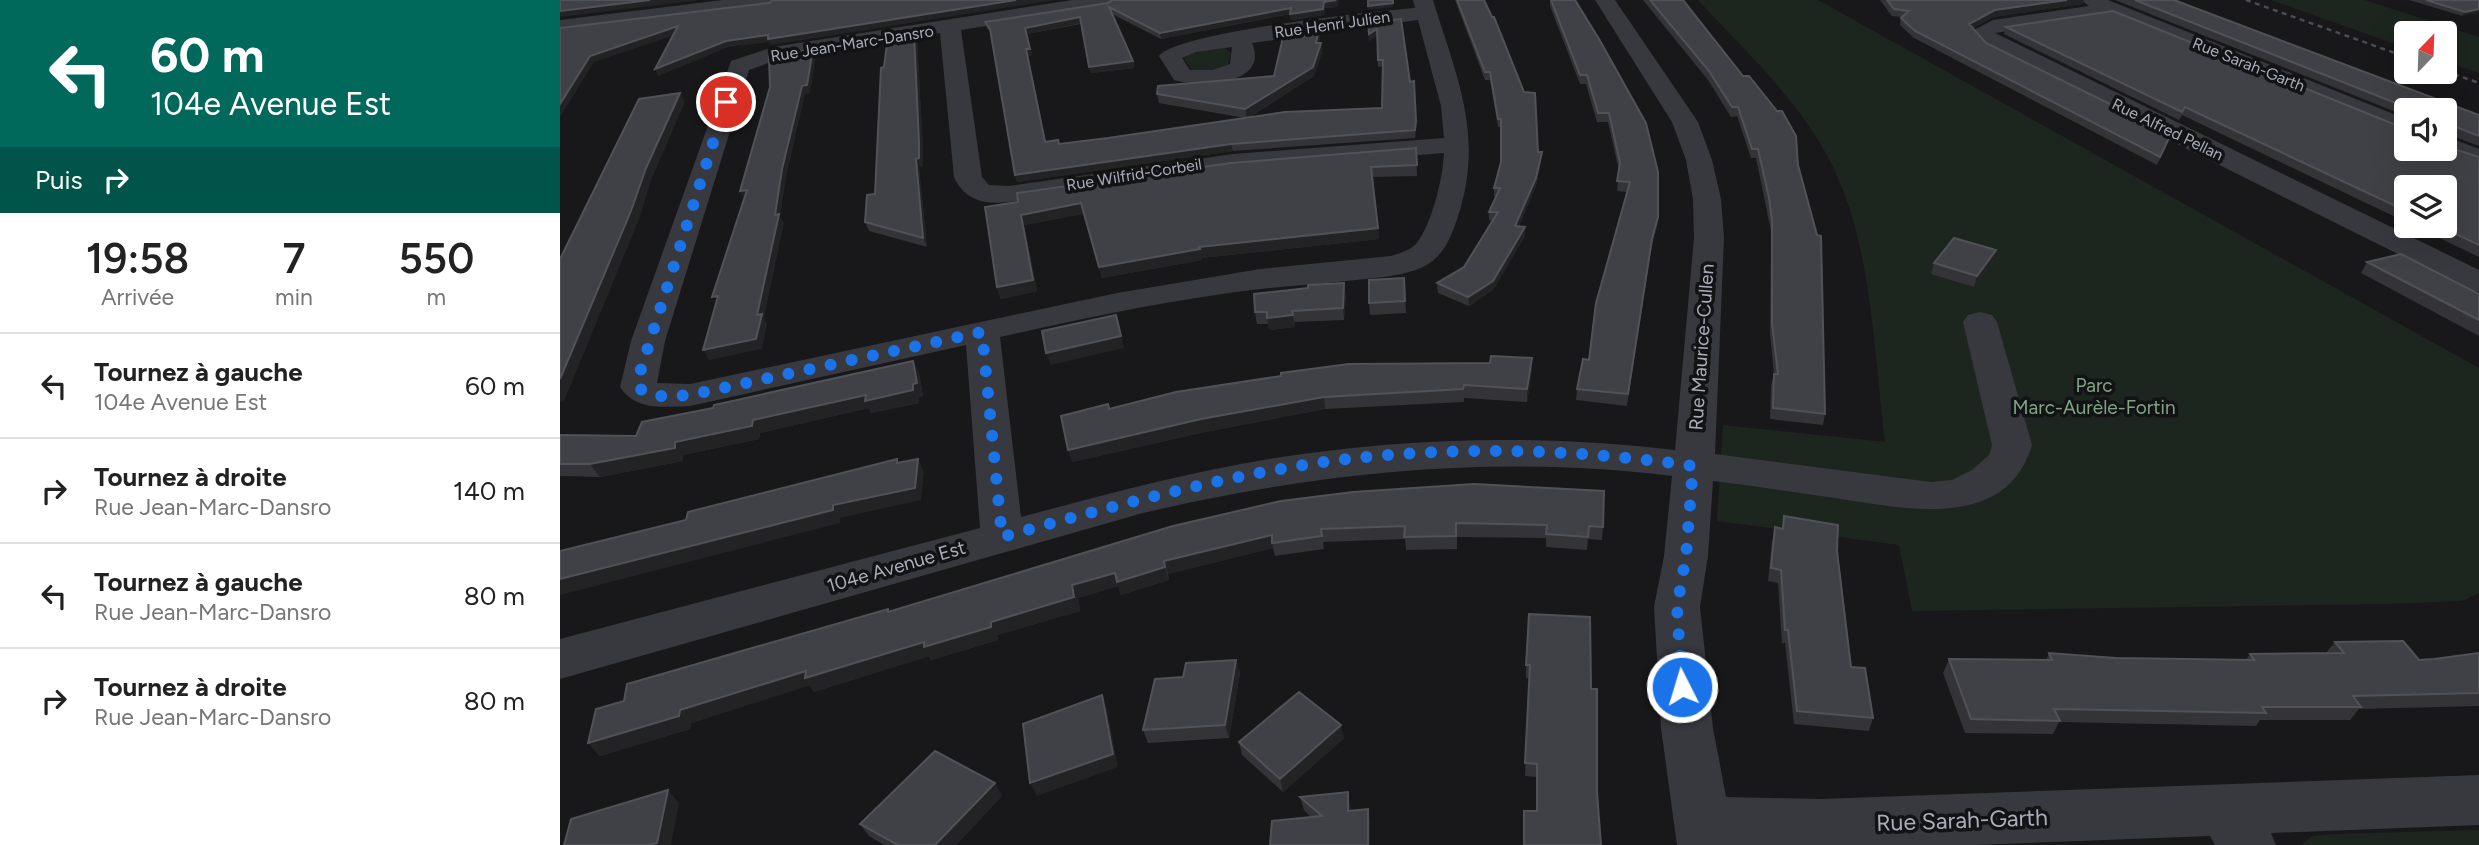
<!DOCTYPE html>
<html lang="fr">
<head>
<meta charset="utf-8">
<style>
	body { margin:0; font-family:Figtree,sans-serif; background:#f2f2f2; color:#222; height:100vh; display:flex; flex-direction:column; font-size:26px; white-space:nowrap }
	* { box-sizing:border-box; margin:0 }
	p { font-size:23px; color:#767676 }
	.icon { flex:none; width:38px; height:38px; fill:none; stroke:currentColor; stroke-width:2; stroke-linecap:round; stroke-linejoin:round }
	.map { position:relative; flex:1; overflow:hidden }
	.sheet { display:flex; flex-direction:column; background:#fff; width:560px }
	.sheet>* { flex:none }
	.top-card { background:#00695c; color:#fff; overflow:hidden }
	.needle { width:46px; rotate:23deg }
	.controls { position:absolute; left:1834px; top:21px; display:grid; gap:14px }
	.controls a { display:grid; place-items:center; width:63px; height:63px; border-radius:7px; background:#fff; box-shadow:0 7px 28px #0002; font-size:35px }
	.pin { position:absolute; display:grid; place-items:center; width:60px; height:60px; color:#fff; margin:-30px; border:4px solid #fff; border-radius:50%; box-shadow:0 2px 7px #0007 }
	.me { position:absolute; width:77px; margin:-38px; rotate:355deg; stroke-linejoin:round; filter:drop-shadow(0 0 5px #0008) }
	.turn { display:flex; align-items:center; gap:24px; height:147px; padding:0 35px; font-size:32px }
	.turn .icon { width:91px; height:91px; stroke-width:2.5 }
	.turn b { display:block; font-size:49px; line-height:60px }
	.then { display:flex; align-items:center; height:66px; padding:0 35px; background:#0003; gap:14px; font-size:26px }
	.eta { display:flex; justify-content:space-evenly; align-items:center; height:119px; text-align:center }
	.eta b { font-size:42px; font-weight:600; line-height:49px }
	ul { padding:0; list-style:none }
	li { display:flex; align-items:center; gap:21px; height:105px; padding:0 35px; border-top:2px solid #e0e0e0 }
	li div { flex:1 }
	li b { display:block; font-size:26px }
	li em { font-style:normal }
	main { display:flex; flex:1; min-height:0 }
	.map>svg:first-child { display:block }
	.green { fill:#1d251f }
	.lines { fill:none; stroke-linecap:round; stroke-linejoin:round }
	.minor { fill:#38393f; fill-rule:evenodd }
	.rail { stroke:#4b4d54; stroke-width:2.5; stroke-dasharray:5 4.5; stroke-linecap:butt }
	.wall { fill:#343438 }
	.shaded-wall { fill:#232326 }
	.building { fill:#404146; stroke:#515258; stroke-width:2 }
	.route { stroke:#1a73e8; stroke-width:12; stroke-dasharray:0 21.6 }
	.labels { text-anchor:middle; stroke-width:7; stroke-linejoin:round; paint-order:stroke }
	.far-street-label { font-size:16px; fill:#a9adba; stroke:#131315 }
	.street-label { font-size:19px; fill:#a9adba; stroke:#131315 }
	.park-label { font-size:19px; fill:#7fa684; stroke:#131315 }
	.near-street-label { font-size:23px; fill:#a9adba; stroke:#131315 }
</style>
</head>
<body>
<main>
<section class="sheet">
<div class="top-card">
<div class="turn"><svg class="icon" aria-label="left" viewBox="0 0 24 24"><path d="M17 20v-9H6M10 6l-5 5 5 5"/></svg><div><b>60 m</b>104e Avenue Est</div></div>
<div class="then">Puis<svg class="icon" aria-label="right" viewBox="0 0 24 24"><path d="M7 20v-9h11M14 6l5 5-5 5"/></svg></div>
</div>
<div class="eta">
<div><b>19:58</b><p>Arrivée</p></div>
<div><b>7</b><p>min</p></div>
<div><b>550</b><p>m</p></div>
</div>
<ul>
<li><svg class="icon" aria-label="left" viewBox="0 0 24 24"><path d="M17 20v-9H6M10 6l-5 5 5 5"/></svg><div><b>Tournez à gauche</b><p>104e Avenue Est</p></div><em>60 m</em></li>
<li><svg class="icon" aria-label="right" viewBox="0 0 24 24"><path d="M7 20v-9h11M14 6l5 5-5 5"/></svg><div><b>Tournez à droite</b><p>Rue Jean-Marc-Dansro</p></div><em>140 m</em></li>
<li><svg class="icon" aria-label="left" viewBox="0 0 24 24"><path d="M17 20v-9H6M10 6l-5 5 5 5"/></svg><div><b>Tournez à gauche</b><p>Rue Jean-Marc-Dansro</p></div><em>80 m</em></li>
<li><svg class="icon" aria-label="right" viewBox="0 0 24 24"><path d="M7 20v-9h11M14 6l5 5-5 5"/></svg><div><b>Tournez à droite</b><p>Rue Jean-Marc-Dansro</p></div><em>80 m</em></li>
</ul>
</section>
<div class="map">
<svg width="1919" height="845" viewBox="0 0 1919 845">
	<rect width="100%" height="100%" fill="#18181a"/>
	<!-- green -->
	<path class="green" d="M 1138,0 L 1258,0 L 1919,368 L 1919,593 L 1902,601 L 1828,604 L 1352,611 L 1339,545 L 1157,521 L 1163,425 L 1325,442 C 1314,354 1312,245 1272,165 C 1240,101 1186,52 1138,0 Z
		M 1711,0 L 1805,0 L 1919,37 L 1919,73 L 1885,61 L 1885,33 L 1846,33 L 1846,48 Z
		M 665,48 L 671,53 L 668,66 L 660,70 L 632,70 L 624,58 L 637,51 Z
		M 1919,830 L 1919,845 L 1741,845 L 1752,836 L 1774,834 Z"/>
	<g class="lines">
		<!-- minor -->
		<path class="minor" d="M 163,0 L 221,0 L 211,6 L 0,32 L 0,20 Z
			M 512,0 L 559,0 L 549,6 L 401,30 L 422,177 L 429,185 L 449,186 L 673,154 L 884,138 L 881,106 L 858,20 L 692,43 C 710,86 639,87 614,80 L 599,56 C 616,32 817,11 855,8 L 853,0 L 873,0 C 896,75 923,132 900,210 C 895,226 889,245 877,257 C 859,276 820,277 796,280 C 765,284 733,285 701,289 C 613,299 526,318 440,337 L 461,517 C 543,495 625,473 709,459 C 843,437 980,434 1115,450 L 1134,238 L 1133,199 L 1126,160 L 1112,122 L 1035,0 L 1055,0 L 1138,122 L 1152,160 L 1161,199 L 1164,238 L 1155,454 L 1371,482 L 1392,480 L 1412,470 L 1429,455 L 1432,445 L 1403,322 L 1408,315 L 1420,312 L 1432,315 L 1437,322 L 1472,445 C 1446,533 1342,508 1275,498 C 1235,492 1194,486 1153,481 L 1148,556 L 1140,607 L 1153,728 L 1166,797 L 1261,799 L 1919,775 L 1919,825 L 1711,833 L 1716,845 L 1655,845 L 1650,836 L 1415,845 L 1117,845 L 1101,728 L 1094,607 L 1104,556 L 1112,476 C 933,454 759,472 583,513 L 0,679 L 0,639 L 420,528 L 406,345 L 130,406 C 104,407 76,411 60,387 L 71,341 L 171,61 L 213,47 ZM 380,33 L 394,177 C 404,200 425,205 449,202 L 673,170 L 884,153 C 883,177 872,225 856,244 C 849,251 840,253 831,256 L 700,269 L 557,293 L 130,384 L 97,383 L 105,341 L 189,70 L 217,60 ZM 672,47 L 670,64 L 653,70 L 630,70 L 622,58 L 636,52 Z
			M 1521,0 L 1548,0 L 1846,119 L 1846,136 L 1837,133 L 1551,15 L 1435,33 L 1919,270 L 1919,292 L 1908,289 L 1425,48 L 1410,32 L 1433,20 L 1529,6 Z
			M 1885,136 L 1919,149 L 1919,166 L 1876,150 L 1885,149 Z"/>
		<!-- rail -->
		<path class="rail" d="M 1686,0 L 1846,57
			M 1885,71 L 1919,83"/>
	</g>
	<!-- wall -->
	<path class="wall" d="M 552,0 L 779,0 L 777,7 L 765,8 L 764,15 L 731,20 L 730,14 L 601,39 L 552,14 L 575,68 L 531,73 L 521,24 L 467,34 L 472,55 L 468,56 L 486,142 L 499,144 L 548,138 L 685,118 L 599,103 L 597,94 L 714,76 L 760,36 L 759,43 L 761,43 L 762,52 L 754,76 L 688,118 L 822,108 L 823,66 L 818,67 L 817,36 L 809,41 L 808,23 L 850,82 L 854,81 L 856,128 L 855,138 L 673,151 L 457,182 L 431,33 L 427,28 L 425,22 L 548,3 Z
		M 895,0 L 924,0 L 981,161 L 976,186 L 959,226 L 965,236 L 933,290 L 909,306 L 878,293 L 877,283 L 904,267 L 933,221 L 929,220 L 929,212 L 936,196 L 934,196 L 934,188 L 941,162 L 941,127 L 938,127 L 930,80 L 925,80 Z
		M 990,0 L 1015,0 L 1098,217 L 1097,227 L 1091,250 L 1067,406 L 1016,400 L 1017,389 L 1029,360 L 1067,192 L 1057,191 L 1059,171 L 1048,122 L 1037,122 L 1026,84 L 1020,84 L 990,6 Z
		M 1083,0 L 1123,0 L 1238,165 L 1265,414 L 1263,425 L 1210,419 L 1211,385 L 1214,374 L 1210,334 L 1211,231 L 1196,158 L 1191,158 L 1177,116 L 1171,117 L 1148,80 Z
		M 1320,0 L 1524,0 L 1522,4 L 1433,17 L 1413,28 L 1426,43 L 1608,142 L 1597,165 L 1354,38 L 1340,25 L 1341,17 L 1332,16 Z
		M 1555,0 L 1614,0 L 1919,115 L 1919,146 L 1887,134 L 1887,138 L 1885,143 L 1885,110 L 1846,110 L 1846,116 Z
		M 1849,0 L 1919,0 L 1902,16 Z
		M 1446,27 L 1846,149 L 1919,157 L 1919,257 L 1854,226 L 1885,226 L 1846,187 L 1846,222 L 1622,115 L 1619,120 L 1444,34 Z
		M 354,32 L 357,39 L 363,151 L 362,167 L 359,167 L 367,247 L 309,231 L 305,222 L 315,194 L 324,67 Z
		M 856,148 L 857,176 L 812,177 L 819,239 L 641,258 L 642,260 L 542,278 L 523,214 L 464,225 L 477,291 L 441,299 L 437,287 L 425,207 Z
		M 1436,250 L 1433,262 L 1414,287 L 1371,274 L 1374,263 Z
		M 1807,262 L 1919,294 L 1919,336 L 1801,273 Z
		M 844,278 L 846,313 L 810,315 L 809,303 Z
		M 786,295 L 784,320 L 734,322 L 735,327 L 709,330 L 708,324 L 697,324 L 695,312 Z
		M 972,358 L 972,370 L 967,402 L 904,398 L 904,402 L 765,409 L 645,432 L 512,462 L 549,409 Z
		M 353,361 L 359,373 L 363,396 L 359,397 L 359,403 L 311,413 L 309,408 L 200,433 L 199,439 L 123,455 L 123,461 L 40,477 L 0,476 L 0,435 L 76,436 L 153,408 Z
		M 721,501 L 1043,527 L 1042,540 L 1028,539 L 1027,550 L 986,547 L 986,538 L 897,537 L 897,549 L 846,550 L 845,539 L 763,542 L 764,549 L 715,556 L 713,548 L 608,574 L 609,580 L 561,595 L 558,586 L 518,598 L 520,611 L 437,635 L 438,640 L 371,660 L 369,656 L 254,692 L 250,685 L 131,723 L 130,729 L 40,756 L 28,743 L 64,701 L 328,609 L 329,611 Z
		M 1224,516 L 1277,551 L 1291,667 L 1313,718 L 1309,731 L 1234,724 L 1225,643 L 1222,643 L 1218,583 L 1208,581 L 1212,541 L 1215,527 L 1222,529 Z
		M 1030,617 L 977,811 L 977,777 L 965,776 L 969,678 L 966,678 L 966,665 Z
		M 1775,642 L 1859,660 L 1874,659 L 1919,653 L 1919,706 L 1799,709 L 1790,720 L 1700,720 L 1696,726 L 1499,722 L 1493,734 L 1405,733 L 1383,673 L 1389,659 L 1486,660 L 1489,653 L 1556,658 L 1686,660 L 1690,654 L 1766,653 Z
		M 676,660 L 680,673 L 669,738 L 588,743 L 583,730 L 623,677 Z
		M 784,738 L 723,792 L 682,755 L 679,742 Z
		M 435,783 L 442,796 L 396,845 L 324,845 L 309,836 L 300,824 Z
		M 740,797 L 790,805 L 791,811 L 810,822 L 810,845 L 710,845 L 751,817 L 744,810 Z"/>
	<!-- shaded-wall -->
	<path class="shaded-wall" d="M 90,0 L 141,0 L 0,17 L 0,11 Z
		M 456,0 L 495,0 L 211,45 L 209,42 L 169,47 L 98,76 L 95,69 L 166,41 Z
		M 779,0 L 777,7 L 765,8 L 764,15 L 731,20 L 730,14 L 601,39 L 600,33 L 731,8 Z
		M 1507,0 L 1524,0 L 1522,4 L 1433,17 L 1407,32 L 1409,24 L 1435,10 Z
		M 833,3 L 833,7 L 808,10 L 808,6 Z
		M 1919,9 L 1919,13 L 1902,16 L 1905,12 Z
		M 520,17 L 522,23 L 467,34 L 472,55 L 468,56 L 488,149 L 466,49 L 465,28 Z
		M 118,26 L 121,33 L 34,62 L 0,117 L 0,104 L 30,56 Z
		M 759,28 L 760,36 L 757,52 L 756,43 Z
		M 817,29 L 818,35 L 809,41 L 809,34 Z
		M 354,32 L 357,39 L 363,151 L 362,167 L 359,167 L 367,247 L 363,238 L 356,159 Z
		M 761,43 L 762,52 L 754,76 L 687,118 L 685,109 Z
		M 253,49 L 256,56 L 250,93 L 245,94 L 226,178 L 220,217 L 224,223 L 204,318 L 207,324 L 202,349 L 149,360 L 143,350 L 197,315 L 215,215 L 222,169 L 242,86 Z
		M 573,61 L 575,68 L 531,73 L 529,67 Z
		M 120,93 L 125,102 L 92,178 L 78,222 L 4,401 L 0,402 L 0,379 L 86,168 Z
		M 671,144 L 673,151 L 457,182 L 455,175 Z
		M 982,152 L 981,161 L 976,186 L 955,235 L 955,226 Z
		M 187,190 L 184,200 L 180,191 Z
		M 521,203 L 524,214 L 464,225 L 477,291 L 441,299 L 437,287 L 461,215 Z
		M 1098,217 L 1097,227 L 1091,250 L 1067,406 L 1092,239 Z
		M 965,227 L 965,236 L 933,290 L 909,306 L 908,297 Z
		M 818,228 L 819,239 L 641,258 L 642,260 L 542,278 L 539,267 L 639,247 Z
		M 1436,250 L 1433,262 L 1414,287 L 1417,276 Z
		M 784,283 L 786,295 L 784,320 L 783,308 Z
		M 556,315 L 564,348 L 491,365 L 486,353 Z
		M 733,315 L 735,327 L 709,330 L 707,318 Z
		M 972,358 L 972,370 L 967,402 L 967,389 Z
		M 353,361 L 359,373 L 363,396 L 359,397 L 359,403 L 311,413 L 309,408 L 200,433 L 199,439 L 123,455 L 123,461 L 40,477 L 30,464 L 115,442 L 193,420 Z
		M 764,397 L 765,409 L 645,432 L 512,462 L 508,450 L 641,419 Z
		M 358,459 L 364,472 L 361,500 L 280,518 L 280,523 L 0,595 L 0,579 L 273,505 Z
		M 712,535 L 713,548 L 608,574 L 604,561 Z
		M 605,567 L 609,580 L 561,595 L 558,586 L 518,598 L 520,611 L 437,635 L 438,640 L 371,660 L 369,656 L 254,692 L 250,685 L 131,723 L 130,729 L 40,756 L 28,743 L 120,710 L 246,671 L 431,622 L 512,585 L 555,573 Z
		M 676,660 L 680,673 L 669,738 L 665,725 Z
		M 542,695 L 547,709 L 558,767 L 477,796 L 470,783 Z
		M 781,725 L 784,738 L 723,792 L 720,779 Z
		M 435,783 L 442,796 L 396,845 L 375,845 Z
		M 108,790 L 119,803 L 111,845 L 89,845 Z
		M 788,792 L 790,805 L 791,824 L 788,811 Z
		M 808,809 L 810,822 L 810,845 L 808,845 Z"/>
	<!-- building -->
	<path class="building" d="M 0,0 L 90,0 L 0,11 Z
		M 213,0 L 456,0 L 208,39 L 208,35 L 166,41 L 95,69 L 118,26 L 30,56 L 0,104 L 0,28 L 209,3 Z
		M 552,0 L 776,0 L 764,2 L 763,9 L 730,14 L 731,8 L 600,33 L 549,7 L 573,61 L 529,67 L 520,17 L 465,28 L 470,49 L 466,49 L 485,142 L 498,140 L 499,144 L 548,138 L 725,112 L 822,108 L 823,60 L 818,60 L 817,29 L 809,34 L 808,23 L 841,19 L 850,82 L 854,81 L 856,121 L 855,130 L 671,144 L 455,175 L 430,29 L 425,22 L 548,3 Z
		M 808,0 L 833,0 L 833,3 L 808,6 Z
		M 897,0 L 924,0 L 932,17 L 934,17 L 964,92 L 975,93 L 978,152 L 982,152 L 976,178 L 955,226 L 965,227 L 933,281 L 908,297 L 877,283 L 904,267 L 938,212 L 929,212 L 940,188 L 934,188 L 941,162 L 941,119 L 938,119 L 930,72 L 925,72 Z
		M 991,0 L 1015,0 L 1039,39 L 1086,123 L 1098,172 L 1098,217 L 1092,239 L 1068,394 L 1017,389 L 1023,359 L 1029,360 L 1036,303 L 1070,182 L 1057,181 L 1060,163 L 1049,113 L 1038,113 L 1027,75 L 1020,75 Z
		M 1090,0 L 1123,0 L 1183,76 L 1189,76 L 1217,111 L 1222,111 L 1236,136 L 1238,165 L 1257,235 L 1261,236 L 1265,414 L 1213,408 L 1214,374 L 1218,374 L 1212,323 L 1212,221 L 1209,198 L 1198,149 L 1192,149 L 1178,107 L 1172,107 L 1149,71 Z
		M 1327,0 L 1507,0 L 1435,10 L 1409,24 L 1426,43 L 1611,134 L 1600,157 L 1355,31 L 1341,18 L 1349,11 L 1334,9 Z
		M 1575,0 L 1614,0 L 1919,115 L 1919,136 L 1891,125 L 1887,128 L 1887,138 L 1885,139 L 1885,110 L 1852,110 L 1851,109 Z
		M 1866,0 L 1919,0 L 1919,9 L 1905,12 Z
		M 1553,11 L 1846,129 L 1846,149 L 1885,149 L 1885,146 L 1919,157 L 1919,245 L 1879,226 L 1885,226 L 1885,187 L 1846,187 L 1846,211 L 1625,107 L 1622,112 L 1446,27 Z
		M 759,28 L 756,43 L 761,43 L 753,67 L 685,109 L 597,94 L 598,86 L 714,76 L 724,33 Z
		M 354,32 L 359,143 L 359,158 L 356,159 L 363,238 L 305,222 L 307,195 L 315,194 L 321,68 L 324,67 L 328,36 Z
		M 253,49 L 247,85 L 242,86 L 222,169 L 215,215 L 219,214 L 197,315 L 202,314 L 196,339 L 143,350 L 158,296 L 152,297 L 187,190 L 180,191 L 210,87 L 209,57 Z
		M 120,93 L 86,168 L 71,211 L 0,379 L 0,259 L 79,99 Z
		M 856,148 L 857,165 L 811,167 L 818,228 L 639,247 L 640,249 L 539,267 L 521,203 L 461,215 L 473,280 L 437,287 L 425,207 L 458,202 L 457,193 L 671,163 Z
		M 1394,238 L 1436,250 L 1417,276 L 1374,263 Z
		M 1841,254 L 1919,294 L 1919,320 L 1807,262 Z
		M 844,278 L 845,301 L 809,303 L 809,280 Z
		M 784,283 L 783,308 L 732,311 L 733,315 L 707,318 L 707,312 L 695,312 L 694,294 L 748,288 L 748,285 Z
		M 556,315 L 561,336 L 486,353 L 482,331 Z
		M 931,356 L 972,358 L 967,389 L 904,385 L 903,389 L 764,397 L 641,419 L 508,450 L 501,416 L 548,404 L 549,409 L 616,392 L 721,376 L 721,373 L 789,364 L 930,363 Z
		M 353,361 L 357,383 L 353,384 L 353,390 L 305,401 L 306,395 L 193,420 L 192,426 L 115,442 L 115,448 L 30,464 L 0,464 L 0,435 L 76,436 L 82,422 L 153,408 L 154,405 Z
		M 337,459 L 337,463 L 358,459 L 355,488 L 273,505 L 273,510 L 0,579 L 0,551 L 126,520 L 128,512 Z
		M 914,484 L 1044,491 L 1043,527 L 1029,526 L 1028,537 L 986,534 L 987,525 L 896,523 L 896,536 L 844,537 L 845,526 L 761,529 L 762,536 L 712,543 L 712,535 L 604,561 L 605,567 L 557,582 L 555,573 L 512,585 L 514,597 L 431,622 L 431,627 L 364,647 L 364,642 L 245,678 L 246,671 L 120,710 L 119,716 L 28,743 L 36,709 L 64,701 L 67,684 L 328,609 L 328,612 L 613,526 L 721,501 L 793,492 Z
		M 1224,516 L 1278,525 L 1277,551 L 1291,667 L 1305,668 L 1313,718 L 1237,711 L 1228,630 L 1225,630 L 1221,570 L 1211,568 L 1215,527 L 1223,529 Z
		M 969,614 L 1030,617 L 1031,689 L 1037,689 L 1037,792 L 1041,845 L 964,845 L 964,811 L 977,811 L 977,764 L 965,763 L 970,665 L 966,665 Z
		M 1843,641 L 1859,660 L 1874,659 L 1919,653 L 1919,693 L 1793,696 L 1801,707 L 1702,707 L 1706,713 L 1494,709 L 1500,721 L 1411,719 L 1389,659 L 1492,660 L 1489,653 L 1556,658 L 1694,660 L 1690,654 L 1784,653 L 1775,642 Z
		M 676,660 L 665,725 L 583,730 L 595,679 L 623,677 L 626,663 Z
		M 739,692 L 781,725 L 720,779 L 679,742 Z
		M 542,695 L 553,754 L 470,783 L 463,724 Z
		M 375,751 L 435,783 L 375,845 L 338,845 L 300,824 Z
		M 108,790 L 97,843 L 89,845 L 4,845 L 11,819 Z
		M 788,792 L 788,811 L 808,809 L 808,845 L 710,845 L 712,821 L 762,816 L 740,797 Z"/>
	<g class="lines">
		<!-- route -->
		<path class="route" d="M 166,102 L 77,382 L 82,391 L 105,397 L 130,395 L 422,332 L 442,537 C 547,508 650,479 757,463 C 882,445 1009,448 1133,466 L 1126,556 L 1117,607 L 1122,687"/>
	</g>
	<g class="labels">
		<!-- far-street labels -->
		<g class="far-street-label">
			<text transform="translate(772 24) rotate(-8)" y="6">Rue Henri Julien</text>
			<text transform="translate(292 43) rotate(-9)" y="6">Rue Jean-Marc-Dansro</text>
			<text transform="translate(1689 64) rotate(22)" y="6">Rue Sarah-Garth</text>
			<text transform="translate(1608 129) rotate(26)" y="6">Rue Alfred Pellan</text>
			<text transform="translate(574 174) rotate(-9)" y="6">Rue Wilfrid-Corbeil</text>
		</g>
		<!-- street labels -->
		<g class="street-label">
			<text transform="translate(1141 347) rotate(-86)" y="7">Rue Maurice-Cullen</text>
			<text transform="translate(336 566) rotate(-16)" y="7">104e Avenue Est</text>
		</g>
		<!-- park labels -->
		<g class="park-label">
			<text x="1534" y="392">Parc<tspan x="1534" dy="22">Marc-Aurèle-Fortin</tspan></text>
		</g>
		<!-- near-street labels -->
		<g class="near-street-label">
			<text transform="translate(1402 820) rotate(-2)" y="8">Rue Sarah-Garth</text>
		</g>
	</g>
</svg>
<div class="controls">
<a><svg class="needle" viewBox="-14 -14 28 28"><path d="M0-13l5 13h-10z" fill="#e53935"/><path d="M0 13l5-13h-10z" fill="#767676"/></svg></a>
<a><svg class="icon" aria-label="sound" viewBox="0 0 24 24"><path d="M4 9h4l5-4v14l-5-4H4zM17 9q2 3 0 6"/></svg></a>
<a><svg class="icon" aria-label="layers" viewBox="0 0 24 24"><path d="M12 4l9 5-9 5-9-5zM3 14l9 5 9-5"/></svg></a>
</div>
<div class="pin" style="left:166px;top:102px;background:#d93025"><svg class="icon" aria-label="arrive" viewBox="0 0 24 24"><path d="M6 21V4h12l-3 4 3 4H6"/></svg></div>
<svg class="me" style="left:1122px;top:687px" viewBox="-20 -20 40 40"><circle r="17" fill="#1a73e8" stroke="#fff" stroke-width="3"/><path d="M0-11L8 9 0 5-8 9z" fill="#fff"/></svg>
</div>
</main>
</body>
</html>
